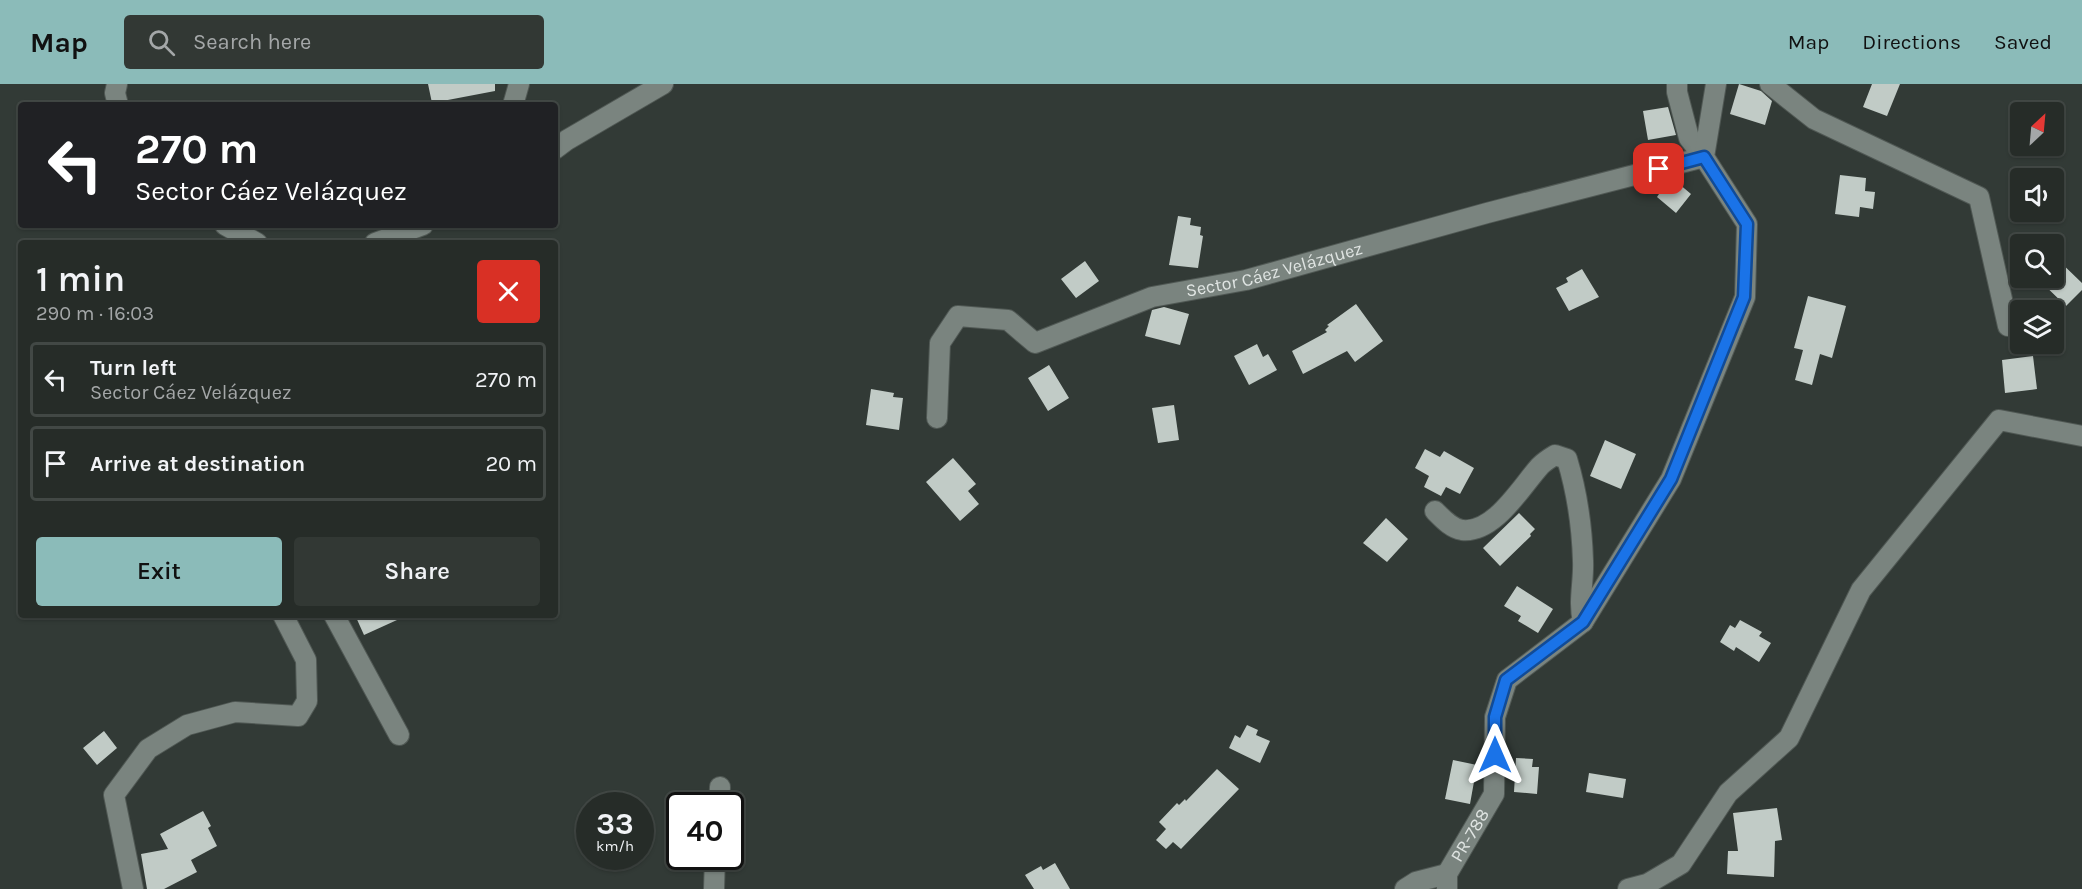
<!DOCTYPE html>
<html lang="en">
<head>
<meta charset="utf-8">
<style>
	body { margin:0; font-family:Karla,sans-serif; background:#323834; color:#f1f3f6; height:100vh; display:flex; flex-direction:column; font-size:22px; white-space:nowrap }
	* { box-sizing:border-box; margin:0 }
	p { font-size:20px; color:#a4a7a8 }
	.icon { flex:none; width:33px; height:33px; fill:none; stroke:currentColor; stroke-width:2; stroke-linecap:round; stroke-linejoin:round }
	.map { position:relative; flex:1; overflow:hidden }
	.side { position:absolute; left:18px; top:156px; width:540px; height:378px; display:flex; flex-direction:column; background:#262c28; border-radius:6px; box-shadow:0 2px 4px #0004,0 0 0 2px #424845 }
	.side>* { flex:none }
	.banner { position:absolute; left:18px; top:18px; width:540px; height:126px; border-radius:6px; box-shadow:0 2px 4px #0004,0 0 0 2px #424845; background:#202124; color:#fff; overflow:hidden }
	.needle { width:39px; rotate:26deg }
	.controls { position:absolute; left:2010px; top:18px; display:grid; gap:12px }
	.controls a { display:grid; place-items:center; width:54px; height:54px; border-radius:6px; background:#262c28; box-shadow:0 2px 4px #0004,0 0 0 2px #424845; font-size:30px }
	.speed { position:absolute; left:576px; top:708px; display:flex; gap:12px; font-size:30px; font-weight:700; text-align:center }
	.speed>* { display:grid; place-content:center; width:78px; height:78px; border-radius:50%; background:#262c28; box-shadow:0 2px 4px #0004,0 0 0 2px #424845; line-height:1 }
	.speed small { font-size:15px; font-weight:400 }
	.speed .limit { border:3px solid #111; border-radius:9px; background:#fff; color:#111 }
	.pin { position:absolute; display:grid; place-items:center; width:51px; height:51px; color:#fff; margin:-26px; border-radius:12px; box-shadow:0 3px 9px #0006 }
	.me { position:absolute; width:66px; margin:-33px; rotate:0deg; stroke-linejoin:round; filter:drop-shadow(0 0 4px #0008) }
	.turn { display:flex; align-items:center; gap:21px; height:126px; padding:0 18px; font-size:27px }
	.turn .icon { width:78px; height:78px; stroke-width:2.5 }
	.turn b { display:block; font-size:42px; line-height:51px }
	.round { display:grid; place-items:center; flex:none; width:63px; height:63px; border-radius:6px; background:#323834 }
	.head { display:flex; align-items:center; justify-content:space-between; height:102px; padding:0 18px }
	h1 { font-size:36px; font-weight:600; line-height:45px }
	.button { display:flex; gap:12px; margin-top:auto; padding:12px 18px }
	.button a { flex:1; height:69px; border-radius:6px; background:#8bbbb9; color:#111; font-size:24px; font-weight:600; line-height:69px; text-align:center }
	.button a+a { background:#323834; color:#f1f3f6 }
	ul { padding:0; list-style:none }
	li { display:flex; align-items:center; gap:18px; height:75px; margin:0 12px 9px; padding:0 6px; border:3px solid #424845; border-radius:6px }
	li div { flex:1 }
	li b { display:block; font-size:22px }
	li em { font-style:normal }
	header { display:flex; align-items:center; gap:36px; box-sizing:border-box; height:84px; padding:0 30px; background:#8bbbb9; color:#111 }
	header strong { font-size:28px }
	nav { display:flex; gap:33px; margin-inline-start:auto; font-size:21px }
	.search { width:420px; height:54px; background:#323834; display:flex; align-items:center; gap:15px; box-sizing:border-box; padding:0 21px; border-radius:6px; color:#a4a7a8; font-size:22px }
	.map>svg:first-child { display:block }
	.building { fill:#c1cbc6 }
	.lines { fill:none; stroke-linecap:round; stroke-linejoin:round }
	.minor-casing { stroke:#505854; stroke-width:22 }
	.minor { stroke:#7a847f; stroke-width:20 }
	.route-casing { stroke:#114b97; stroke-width:15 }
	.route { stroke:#1a73e8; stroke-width:10 }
	.labels { text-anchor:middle; stroke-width:6; stroke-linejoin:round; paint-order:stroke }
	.street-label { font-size:18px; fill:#dfe4e2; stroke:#1c201e }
</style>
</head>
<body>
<header>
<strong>Map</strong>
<div class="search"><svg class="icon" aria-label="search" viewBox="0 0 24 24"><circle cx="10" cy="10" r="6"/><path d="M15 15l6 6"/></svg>Search here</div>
<nav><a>Map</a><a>Directions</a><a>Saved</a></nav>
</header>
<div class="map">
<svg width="2082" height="805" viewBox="0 0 2082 805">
	<rect width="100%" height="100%" fill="#323a36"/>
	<!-- building -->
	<path class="building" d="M 428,0 L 495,0 L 495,7 L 432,19 Z
		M 1739,0 L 1761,7 L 1772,17 L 1765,41 L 1730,30 Z
		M 1872,0 L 1900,0 L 1887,32 L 1863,23 Z
		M 1668,23 L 1676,51 L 1648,56 L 1643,27 Z
		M 1840,91 L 1866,94 L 1865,107 L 1875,108 L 1873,125 L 1860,123 L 1859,133 L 1835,130 Z
		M 1672,94 L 1691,110 L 1676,129 L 1657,113 L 1663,104 L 1660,101 L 1664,96 Z
		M 1178,132 L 1191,134 L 1190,141 L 1201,143 L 1200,151 L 1203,152 L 1198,184 L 1169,181 Z
		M 2054,172 L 2082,199 L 2082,206 L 2066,222 L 2037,194 L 2054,194 Z
		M 1085,177 L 1099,197 L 1076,214 L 1061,195 Z
		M 1582,185 L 1599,213 L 1569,227 L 1556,204 L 1568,198 L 1566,194 Z
		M 1808,212 L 1846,222 L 1832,274 L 1820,270 L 1812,301 L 1795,296 L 1803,266 L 1794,264 Z
		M 1356,220 L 1383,257 L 1355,278 L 1347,267 L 1303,290 L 1292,267 L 1327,248 L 1325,246 L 1329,242 L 1327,241 Z
		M 1164,223 L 1189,230 L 1180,261 L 1145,252 L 1152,226 Z
		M 1257,260 L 1263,273 L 1268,270 L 1277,286 L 1249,301 L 1234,272 Z
		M 2033,272 L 2037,305 L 2005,309 L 2002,276 Z
		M 1049,281 L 1069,314 L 1048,327 L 1028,294 Z
		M 871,305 L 894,309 L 893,313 L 903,314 L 899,346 L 866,341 Z
		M 1174,321 L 1179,356 L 1158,359 L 1152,324 Z
		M 1605,356 L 1636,370 L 1621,405 L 1590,392 Z
		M 1425,365 L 1440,373 L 1444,367 L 1474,384 L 1460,410 L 1446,403 L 1441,412 L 1424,403 L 1429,392 L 1415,384 Z
		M 953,374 L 976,400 L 968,407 L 979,420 L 960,437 L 926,398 Z
		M 1519,429 L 1535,445 L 1530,450 L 1531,452 L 1500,482 L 1483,464 Z
		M 1386,434 L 1408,455 L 1387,478 L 1363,459 Z
		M 1517,502 L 1553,525 L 1538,549 L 1518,537 L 1521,532 L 1504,522 Z
		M 355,531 L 408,531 L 364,551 Z
		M 1740,536 L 1762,548 L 1759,552 L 1771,559 L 1759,578 L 1736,563 L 1734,567 L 1720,558 L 1730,541 L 1735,544 Z
		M 1247,641 L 1258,646 L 1256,651 L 1270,657 L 1260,679 L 1229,664 L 1235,651 L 1240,654 Z
		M 104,647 L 117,664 L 97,681 L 83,664 Z
		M 1516,674 L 1533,675 L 1532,683 L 1539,683 L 1537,710 L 1514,708 Z
		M 1453,676 L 1477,681 L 1470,720 L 1445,715 Z
		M 1217,685 L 1239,705 L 1181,765 L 1173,758 L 1166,765 L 1156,756 L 1166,745 L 1159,738 L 1177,719 L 1179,721 L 1185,715 L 1186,717 Z
		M 1589,689 L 1626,695 L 1623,714 L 1586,708 Z
		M 1777,724 L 1782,756 L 1775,757 L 1774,793 L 1727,790 L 1728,767 L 1738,767 L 1733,729 Z
		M 203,727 L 211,742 L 208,744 L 217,762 L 191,776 L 197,788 L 164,805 L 147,805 L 141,770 L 168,765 L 160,750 Z
		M 1055,779 L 1070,805 L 1034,805 L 1025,791 L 1041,782 L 1043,786 Z"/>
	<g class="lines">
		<!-- minor casing -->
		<g class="minor-casing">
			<g id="minor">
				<path d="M 117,0 L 115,9 L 118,21"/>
				<path d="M 1770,0 L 1814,35 L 1979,113 L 2008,242"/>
				<path d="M 513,21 L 519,0"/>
				<path d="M 555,65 L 567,56 L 663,0"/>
				<path d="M 225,141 L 257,159"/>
				<path d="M 375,159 L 423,141"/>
				<path id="s1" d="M 937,334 L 940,259 L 958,232 L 1008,236 L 1035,259 L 1152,213 L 1246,196 L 1487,129 L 1704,73 L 1689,54 L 1677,8 L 1677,0"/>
				<path d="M 1435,427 C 1443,435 1451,444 1462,446 C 1494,450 1521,403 1540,382 C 1544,378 1550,374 1555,371 L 1567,375 C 1577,408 1582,443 1583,477 C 1584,498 1578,517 1583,538"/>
				<path d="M 334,531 L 399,651"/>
				<path d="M 719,722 L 720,703"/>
				<path d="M 133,805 L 114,711 L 148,665 L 187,641 L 235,628 L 298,632 L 307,617 L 306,576 L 283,531"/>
				<path d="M 714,805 L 715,772"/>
				<path d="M 1405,805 L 1416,798 L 1447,790"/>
				<path id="s2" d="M 1447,805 L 1447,790 L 1494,710 L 1495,633 L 1507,596 L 1583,538 L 1671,395 L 1745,213 L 1747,140 L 1704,73 L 1716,0"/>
				<path d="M 1628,805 L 1647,800 L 1681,780 L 1728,709 L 1789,654 L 1861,506 L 1999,336 L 2082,352"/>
			</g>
		</g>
		<!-- minor -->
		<use href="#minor" class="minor"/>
	</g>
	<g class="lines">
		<!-- route casing -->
		<g class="route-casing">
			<path id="route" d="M 1495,671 L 1495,633 L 1506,596 L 1583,538 L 1671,395 L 1744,213 L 1747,140 L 1704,73 L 1659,85"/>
		</g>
		<!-- route -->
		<use href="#route" class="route"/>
	</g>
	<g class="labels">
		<!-- street labels -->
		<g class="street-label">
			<text dy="6" stroke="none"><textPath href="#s1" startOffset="444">Sector Cáez Velázquez</textPath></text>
			<text dy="6" stroke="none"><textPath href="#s2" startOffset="60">PR-788</textPath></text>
		</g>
	</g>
</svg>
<div class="controls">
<a><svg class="needle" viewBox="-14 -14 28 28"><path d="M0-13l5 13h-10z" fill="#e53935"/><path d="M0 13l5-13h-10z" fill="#a4a7a8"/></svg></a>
<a><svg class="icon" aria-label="sound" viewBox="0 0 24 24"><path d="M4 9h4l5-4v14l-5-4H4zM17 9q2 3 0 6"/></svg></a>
<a><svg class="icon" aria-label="search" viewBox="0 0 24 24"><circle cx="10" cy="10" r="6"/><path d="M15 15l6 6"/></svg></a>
<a><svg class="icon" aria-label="layers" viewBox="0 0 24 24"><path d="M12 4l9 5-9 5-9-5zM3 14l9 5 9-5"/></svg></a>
</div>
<div class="speed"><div>33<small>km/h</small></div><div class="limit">40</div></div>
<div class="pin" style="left:1659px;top:85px;background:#d93025"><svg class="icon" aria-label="arrive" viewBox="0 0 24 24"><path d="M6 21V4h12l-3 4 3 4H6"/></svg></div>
<svg class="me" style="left:1495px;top:671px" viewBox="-20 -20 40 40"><path d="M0-17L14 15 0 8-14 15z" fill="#1a73e8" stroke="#fff" stroke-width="4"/></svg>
<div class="banner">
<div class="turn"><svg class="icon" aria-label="left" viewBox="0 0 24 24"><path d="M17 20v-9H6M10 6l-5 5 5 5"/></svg><div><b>270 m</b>Sector Cáez Velázquez</div></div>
</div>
<section class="side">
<div class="head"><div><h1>1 min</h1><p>290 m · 16:03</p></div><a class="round" style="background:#d93025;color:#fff"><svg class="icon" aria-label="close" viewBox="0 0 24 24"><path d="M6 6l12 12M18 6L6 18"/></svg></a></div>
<ul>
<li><svg class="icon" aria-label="left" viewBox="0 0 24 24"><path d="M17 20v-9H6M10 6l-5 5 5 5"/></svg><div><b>Turn left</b><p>Sector Cáez Velázquez</p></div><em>270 m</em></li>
<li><svg class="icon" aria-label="arrive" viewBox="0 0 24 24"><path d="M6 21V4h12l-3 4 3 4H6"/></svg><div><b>Arrive at destination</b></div><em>20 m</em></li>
</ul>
<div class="button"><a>Exit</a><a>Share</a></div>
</section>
</div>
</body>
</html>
